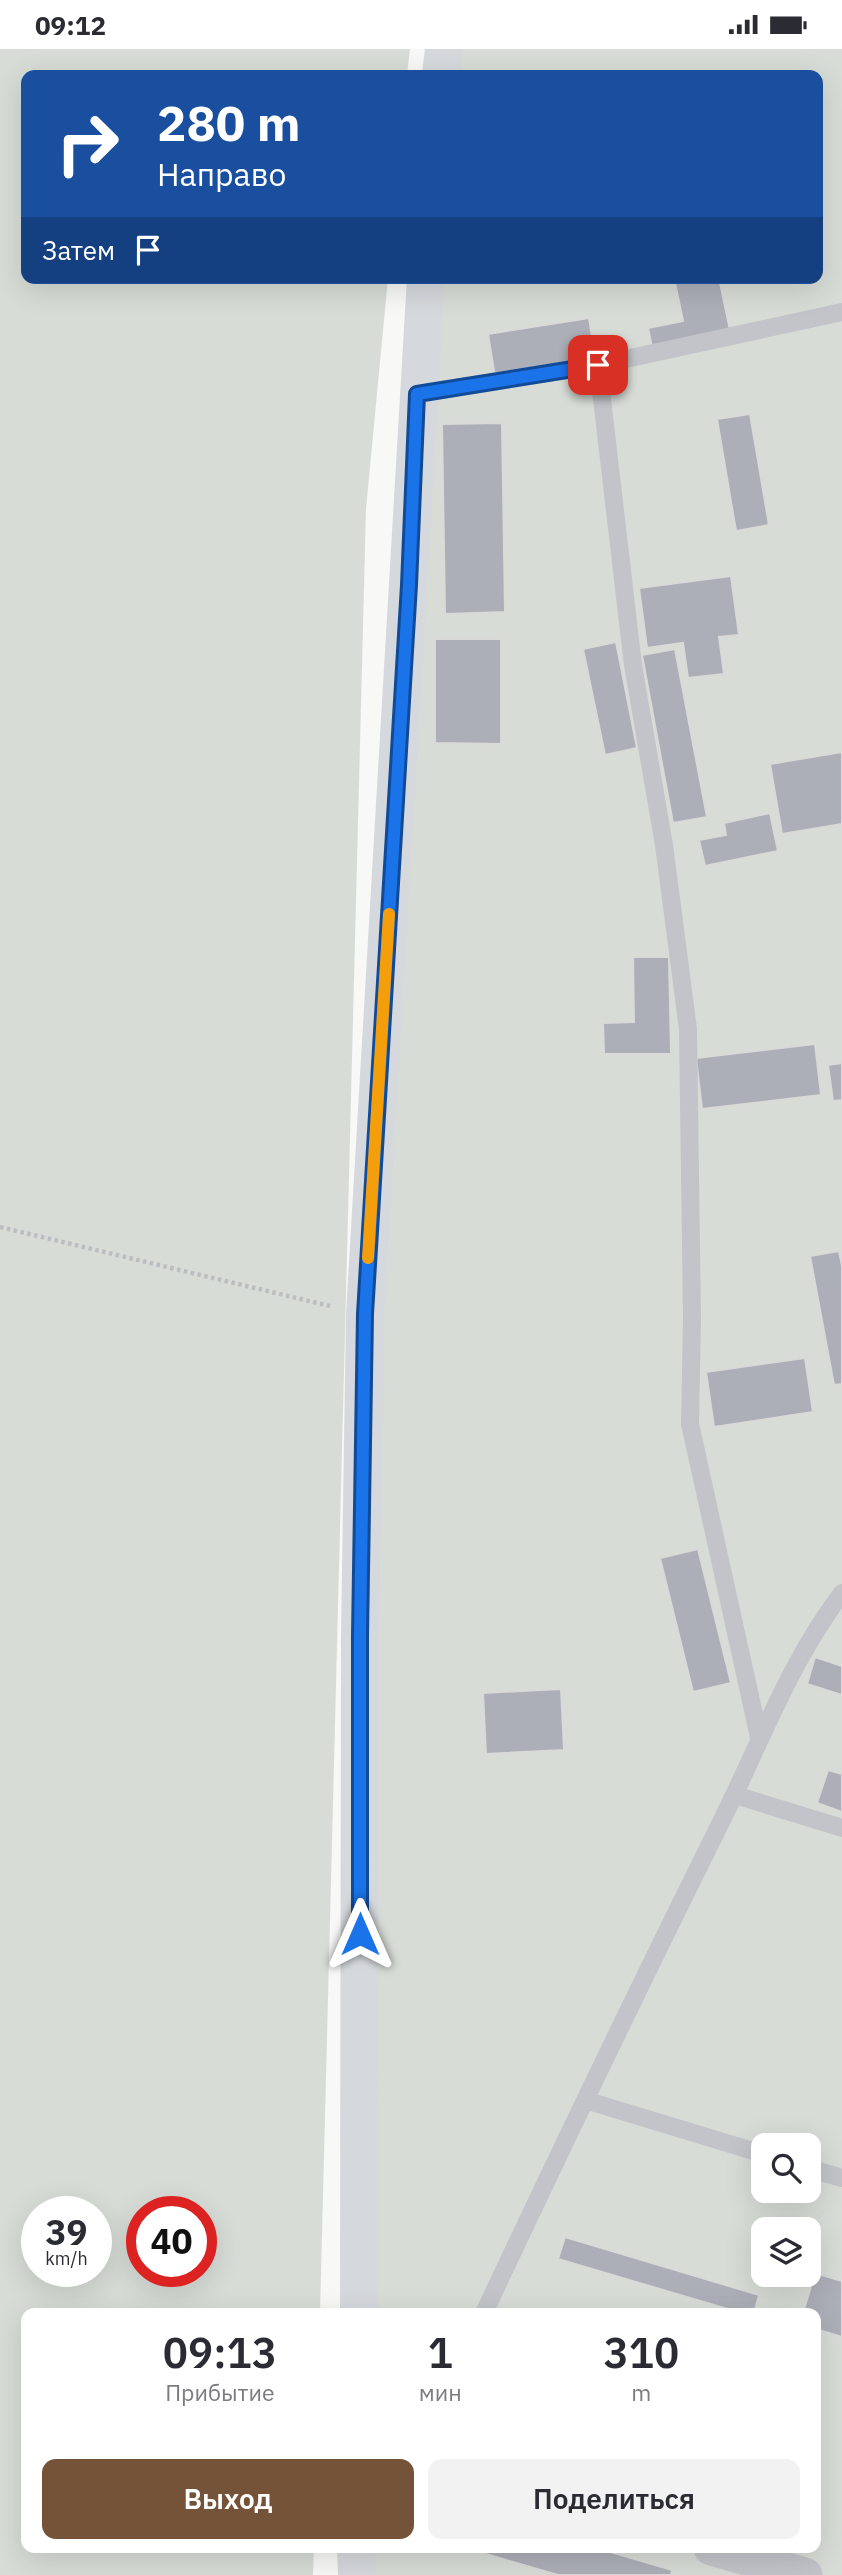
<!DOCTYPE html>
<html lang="ru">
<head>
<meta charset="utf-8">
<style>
	body { margin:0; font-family:"IBM Plex Sans",sans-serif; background:#f2f2f3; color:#2b2b33; height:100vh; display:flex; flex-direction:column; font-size:26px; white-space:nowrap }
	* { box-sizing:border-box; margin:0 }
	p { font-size:23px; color:#7c7c81 }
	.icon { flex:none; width:38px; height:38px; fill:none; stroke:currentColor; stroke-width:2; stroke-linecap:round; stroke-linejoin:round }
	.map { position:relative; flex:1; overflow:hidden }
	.sheet { position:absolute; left:21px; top:2259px; width:800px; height:245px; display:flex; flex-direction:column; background:#fff; border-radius:14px; box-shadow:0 7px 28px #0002 }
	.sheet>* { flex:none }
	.top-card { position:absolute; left:21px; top:21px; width:802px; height:214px; border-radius:14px; box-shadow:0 7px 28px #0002; background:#1a4fa0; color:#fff; overflow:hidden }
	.controls { position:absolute; left:751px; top:2084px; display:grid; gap:14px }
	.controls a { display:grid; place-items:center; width:70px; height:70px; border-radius:14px; background:#fff; box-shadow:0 7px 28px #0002; font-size:35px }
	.speed { position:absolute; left:21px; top:2147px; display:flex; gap:14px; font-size:35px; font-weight:700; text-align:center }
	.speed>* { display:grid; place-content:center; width:91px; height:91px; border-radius:50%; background:#fff; box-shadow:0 7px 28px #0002; line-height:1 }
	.speed small { font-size:18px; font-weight:400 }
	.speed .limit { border:10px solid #d22; background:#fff; color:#111 }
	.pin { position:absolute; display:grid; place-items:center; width:60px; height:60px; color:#fff; margin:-30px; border-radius:14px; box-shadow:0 4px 10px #0006 }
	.me { position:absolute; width:77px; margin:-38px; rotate:0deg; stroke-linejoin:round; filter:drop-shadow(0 0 5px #0008) }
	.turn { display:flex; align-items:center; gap:24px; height:147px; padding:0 21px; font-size:32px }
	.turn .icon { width:91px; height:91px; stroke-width:2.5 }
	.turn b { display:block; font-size:49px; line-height:60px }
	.then { display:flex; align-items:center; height:66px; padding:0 21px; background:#0003; gap:14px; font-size:26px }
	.eta { display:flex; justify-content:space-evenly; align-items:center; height:119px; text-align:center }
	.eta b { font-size:42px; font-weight:600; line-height:49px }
	.cta { display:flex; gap:14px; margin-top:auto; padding:14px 21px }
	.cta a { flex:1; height:80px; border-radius:14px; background:#755338; color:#fff; font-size:28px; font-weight:600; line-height:80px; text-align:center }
	.cta a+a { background:#f2f2f3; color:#2b2b33 }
	.status { display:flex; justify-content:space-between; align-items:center; height:49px; padding:0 35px; background:#fff; direction:ltr }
	.status svg { height:19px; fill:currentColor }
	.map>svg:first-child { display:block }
	.green { fill:#d7ddd6; fill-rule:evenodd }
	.building { fill:#acafb7; stroke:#d9dad8; stroke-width:2 }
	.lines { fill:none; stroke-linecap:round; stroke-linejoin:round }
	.path { stroke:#bcbdc0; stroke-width:4.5; stroke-dasharray:3.5 3.5; stroke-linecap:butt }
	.lane { stroke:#c2c4c9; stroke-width:18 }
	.street { stroke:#c2c4c9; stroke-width:35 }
	.secondary { stroke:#d5d8dc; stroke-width:38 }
	.route-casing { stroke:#114b97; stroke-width:18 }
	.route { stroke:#1a73e8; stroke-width:12 }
	.slow { stroke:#f59e0b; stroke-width:12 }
</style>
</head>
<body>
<div class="status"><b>09:12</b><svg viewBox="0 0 49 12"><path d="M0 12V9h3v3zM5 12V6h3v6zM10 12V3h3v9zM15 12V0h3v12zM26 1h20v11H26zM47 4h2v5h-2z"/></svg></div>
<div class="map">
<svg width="842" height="2526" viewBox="0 0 842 2526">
	<rect width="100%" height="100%" fill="#f8f8f6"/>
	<!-- green -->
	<path class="green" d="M 0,0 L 410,0 L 407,26 L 26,26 L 26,229 L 388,229 L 366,460 L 320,2264 L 26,2264 L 26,2499 L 314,2499 L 313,2526 L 0,2526 ZM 96,2163 L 96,2222 L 37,2222 L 37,2163 ZM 201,2163 L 201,2222 L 142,2222 L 142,2163 Z
		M 435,0 L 842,0 L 842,2526 L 365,2526 L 365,2499 L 816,2499 L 816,2264 L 365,2264 L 369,1348 L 418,229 L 817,229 L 817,26 L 432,26 ZM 763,2096 L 808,2096 L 808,2142 L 763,2142 ZM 763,2180 L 808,2180 L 808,2226 L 763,2226 Z"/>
	<!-- building -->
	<path class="building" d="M 674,229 L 719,229 L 731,286 L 653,303 L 648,279 L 683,272 Z
		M 589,269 L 596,312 L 495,328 L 488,285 Z
		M 750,365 L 769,476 L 736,482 L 717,370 Z
		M 502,374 L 505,563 L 445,565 L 442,375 Z
		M 731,527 L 739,586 L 719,588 L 724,625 L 688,629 L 683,594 L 647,599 L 639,539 Z
		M 435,590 L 501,590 L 501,695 L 435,694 Z
		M 616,593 L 637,699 L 605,706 L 583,600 Z
		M 675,600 L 707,768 L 673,774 L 642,606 Z
		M 842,703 L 842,775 L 782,785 L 770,715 Z
		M 770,764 L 778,802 L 705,817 L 699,791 L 726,786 L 724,774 Z
		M 633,908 L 669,908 L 671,1005 L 604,1005 L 603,974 L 634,973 Z
		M 815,995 L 821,1046 L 702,1060 L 696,1009 Z
		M 842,1014 L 842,1051 L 833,1052 L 828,1016 Z
		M 839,1202 L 842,1217 L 842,1335 L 834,1336 L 810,1207 Z
		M 805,1309 L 813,1363 L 714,1378 L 706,1323 Z
		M 698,1500 L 731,1634 L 693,1643 L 660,1509 Z
		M 815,1608 L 842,1617 L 842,1646 L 807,1635 Z
		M 561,1640 L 564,1701 L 486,1705 L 483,1644 Z
		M 828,1721 L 842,1725 L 842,1763 L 817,1754 Z
		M 565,2188 L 759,2246 L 754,2264 L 741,2264 L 558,2210 Z
		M 815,2224 L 842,2232 L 842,2288 L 816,2280 L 816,2264 L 803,2264 Z
		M 481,2499 L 597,2499 L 672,2521 L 671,2526 L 558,2526 L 479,2503 Z"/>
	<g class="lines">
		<!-- path -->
		<path class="path" d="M 0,1178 L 330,1257"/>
		<!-- lane -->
		<path class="lane" d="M 598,316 L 633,616 L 664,796 L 688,980 L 692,1268 L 690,1375 L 759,1688
			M 417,345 L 598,316 L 842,263
			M 735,1746 L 842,1779
			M 585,2051 L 763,2105
			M 808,2119 L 842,2129
			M 484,2264 C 561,2100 640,1936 721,1773 C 760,1695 789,1614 842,1544"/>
		<!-- street -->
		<path class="street" d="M 711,2499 L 805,2526"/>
		<!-- secondary -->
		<path class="secondary" d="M 441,26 L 444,0
			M 359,2264 L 360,1587 L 365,1265 L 426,229
			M 356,2499 L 357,2526"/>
	</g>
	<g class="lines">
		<!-- route casing -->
		<g class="route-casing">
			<path id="route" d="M 360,1885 L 360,1587 L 365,1265 L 409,536 L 417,345 L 598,316"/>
		</g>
		<!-- route -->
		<use href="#route" class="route"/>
		<!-- slow -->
		<path class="slow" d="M 368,1209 L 389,865"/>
	</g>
</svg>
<div class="controls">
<a><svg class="icon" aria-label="search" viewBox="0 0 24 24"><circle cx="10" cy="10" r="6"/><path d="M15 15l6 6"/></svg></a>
<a><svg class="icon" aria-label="layers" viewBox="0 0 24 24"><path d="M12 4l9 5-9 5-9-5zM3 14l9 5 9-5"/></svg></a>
</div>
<div class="speed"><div>39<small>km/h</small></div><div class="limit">40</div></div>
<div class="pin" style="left:598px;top:316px;background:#d93025"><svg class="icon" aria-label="arrive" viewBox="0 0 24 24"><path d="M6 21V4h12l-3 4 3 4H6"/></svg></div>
<svg class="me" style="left:360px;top:1885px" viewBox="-20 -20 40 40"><path d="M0-17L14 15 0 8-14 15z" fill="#1a73e8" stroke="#fff" stroke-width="4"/></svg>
<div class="top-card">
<div class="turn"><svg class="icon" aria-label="right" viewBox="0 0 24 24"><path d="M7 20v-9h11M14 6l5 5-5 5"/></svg><div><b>280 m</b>Направо</div></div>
<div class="then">Затем<svg class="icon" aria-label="arrive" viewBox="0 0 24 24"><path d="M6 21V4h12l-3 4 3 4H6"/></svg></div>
</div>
<section class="sheet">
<div class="eta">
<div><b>09:13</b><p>Прибытие</p></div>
<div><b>1</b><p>мин</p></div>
<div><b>310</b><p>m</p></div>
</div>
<div class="cta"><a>Выход</a><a>Поделиться</a></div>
</section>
</div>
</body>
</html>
